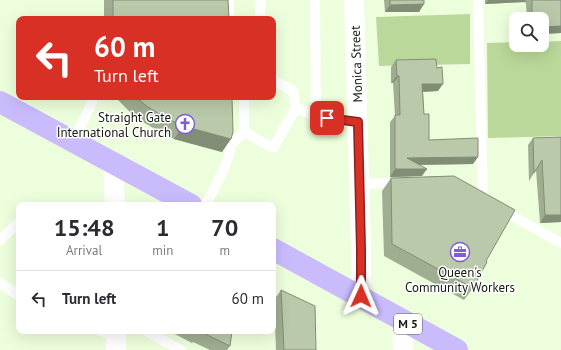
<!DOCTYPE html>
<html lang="en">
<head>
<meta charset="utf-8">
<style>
	body { margin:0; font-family:"PT Sans",sans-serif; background:#f2f2f3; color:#2b2b33; height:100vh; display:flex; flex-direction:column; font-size:15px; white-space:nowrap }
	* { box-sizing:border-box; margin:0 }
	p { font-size:13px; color:#7c7c81 }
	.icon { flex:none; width:22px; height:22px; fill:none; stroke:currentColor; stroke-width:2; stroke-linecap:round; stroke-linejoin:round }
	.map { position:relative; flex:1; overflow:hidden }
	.drawer { position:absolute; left:16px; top:202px; width:260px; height:132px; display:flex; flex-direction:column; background:#fff; border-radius:8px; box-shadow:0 4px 16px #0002 }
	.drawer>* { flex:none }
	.guide { position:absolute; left:16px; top:16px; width:260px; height:84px; border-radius:8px; box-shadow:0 4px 16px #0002; background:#d93025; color:#fff; overflow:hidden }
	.buttons { position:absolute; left:509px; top:12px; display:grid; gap:8px }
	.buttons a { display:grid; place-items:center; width:40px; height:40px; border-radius:8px; background:#fff; box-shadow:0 4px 16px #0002; font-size:20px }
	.pin { position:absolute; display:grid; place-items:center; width:34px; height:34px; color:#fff; margin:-17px; border-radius:8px; box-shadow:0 2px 6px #0006 }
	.me { position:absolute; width:44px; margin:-22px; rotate:1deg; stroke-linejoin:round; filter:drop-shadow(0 0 3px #0008) }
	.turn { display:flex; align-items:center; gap:14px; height:84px; padding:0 12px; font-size:18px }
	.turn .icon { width:52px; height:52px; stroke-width:2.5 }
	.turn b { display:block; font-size:28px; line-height:34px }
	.eta { display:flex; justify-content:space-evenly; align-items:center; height:68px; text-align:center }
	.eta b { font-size:24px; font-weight:700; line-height:28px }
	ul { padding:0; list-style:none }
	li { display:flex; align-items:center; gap:12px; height:56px; padding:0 12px; border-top:1px solid #e1e1e2 }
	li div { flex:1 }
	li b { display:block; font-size:15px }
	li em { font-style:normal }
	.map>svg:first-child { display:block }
	.green { fill:#b9d899 }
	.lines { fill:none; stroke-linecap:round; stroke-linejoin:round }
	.service { stroke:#fff; stroke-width:10 }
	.minor { stroke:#fff; stroke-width:20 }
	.primary { stroke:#cabbfd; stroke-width:22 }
	.wall { fill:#9fad91 }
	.shaded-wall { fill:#828d76 }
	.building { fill:#b9c9a9; stroke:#828d76 }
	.route-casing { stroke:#8d1f18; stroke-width:10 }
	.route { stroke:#d93025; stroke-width:7 }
	.labels { text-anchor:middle; stroke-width:3; stroke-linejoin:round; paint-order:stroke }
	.shield { fill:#fff; stroke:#5b5f57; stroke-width:1 }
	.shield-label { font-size:12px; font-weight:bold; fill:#151b0f }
	.street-label { font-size:13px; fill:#151b0f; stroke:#fff }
	.poi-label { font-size:13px; fill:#151b0f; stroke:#fff; text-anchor:end }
</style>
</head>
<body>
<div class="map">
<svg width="561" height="350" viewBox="0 0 561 350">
	<rect width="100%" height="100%" fill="#edfedc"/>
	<!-- green -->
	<path class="green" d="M 470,14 L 470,64 L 379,66 L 376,17 Z
		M 561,41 L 561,136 L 488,138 L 487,43 L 516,42 L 516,45 L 542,45 L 542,42 Z"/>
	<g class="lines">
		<!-- service -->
		<path class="service" d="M 229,0 L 229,19
			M 315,0 L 316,116
			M 478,0 L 483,199
			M 260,19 L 261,0
			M 273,80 L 293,91 L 296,108
			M 244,97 L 244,132
			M 73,141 L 92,103 L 92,97
			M 231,145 L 244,132 L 273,148 L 296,108 L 316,116 L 357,123
			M 359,184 L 399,183
			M 205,205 C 215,187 232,159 231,139
			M 500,209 L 561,243
			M 0,240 L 19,222
			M 0,283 L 19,296
			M 100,331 L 116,336
			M 146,331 L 181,350"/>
		<!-- minor -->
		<path class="minor" d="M 354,0 L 361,250 L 361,296
			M 113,164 L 115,205
			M 402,320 L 403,350
			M 116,331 L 116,350"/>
		<!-- primary -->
		<path class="primary" d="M 0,102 L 191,205
			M 273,249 L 457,350"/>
	</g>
	<!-- wall -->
	<path class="wall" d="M 104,0 L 228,0 L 229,19 L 104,19 Z
		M 384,0 L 424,0 L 419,12 L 385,12 Z
		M 485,0 L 561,0 L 561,33 L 542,34 L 542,19 L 527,19 L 526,3 L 525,3 L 525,2 L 485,4 Z
		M 396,60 L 438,91 L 423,92 L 424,114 L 429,140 L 473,164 L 420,165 L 422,176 L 390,177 L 390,122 L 395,116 L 393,83 L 391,83 L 391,67 Z
		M 115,97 L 232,97 L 222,152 L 174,139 L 155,129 L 136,118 Z
		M 561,137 L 561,222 L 540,223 L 536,170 L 529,181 L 528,145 L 533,138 Z
		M 391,178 L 486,261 L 473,288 L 464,300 L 384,256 L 382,191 Z
		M 281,290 L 316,350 L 276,350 L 274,300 Z
		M 169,331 L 232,331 L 230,346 L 227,350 L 210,350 L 193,342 L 192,343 Z"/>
	<!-- shaded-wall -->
	<path class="shaded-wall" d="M 488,0 L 526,0 L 525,2 L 485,4 Z
		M 424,4 L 419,12 L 385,12 L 390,5 Z
		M 561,26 L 561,33 L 542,34 L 542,27 Z
		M 397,76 L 399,76 L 393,83 L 391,83 Z
		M 422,84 L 443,84 L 438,91 L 417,92 Z
		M 183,126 L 231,139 L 222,152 L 174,139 Z
		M 478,157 L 473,164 L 402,165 L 407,158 Z
		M 395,169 L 427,169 L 422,176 L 390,177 Z
		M 545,215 L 561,215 L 561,222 L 540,223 Z"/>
	<!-- building -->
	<path class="building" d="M 113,0 L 228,0 L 229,19 L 113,19 Z
		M 390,0 L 424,0 L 424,4 L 390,5 Z
		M 532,0 L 561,0 L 561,26 L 542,27 L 542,19 L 532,19 Z
		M 436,59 L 437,68 L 442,67 L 443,84 L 422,84 L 424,114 L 429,114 L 429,140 L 478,138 L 478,157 L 407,158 L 427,169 L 395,169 L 395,115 L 400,115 L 399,76 L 397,76 L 396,60 Z
		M 136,97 L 232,97 L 233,132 L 231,139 L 183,126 L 164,117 L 145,105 Z
		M 561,137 L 561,215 L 545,215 L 542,160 L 534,173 L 533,138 Z
		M 454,176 L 515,210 L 486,261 L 487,262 L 473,288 L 392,244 L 391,178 Z
		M 281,290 L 315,306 L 316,350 L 284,350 Z
		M 199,331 L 232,331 L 230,346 Z"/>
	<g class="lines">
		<!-- route casing -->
		<g class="route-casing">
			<path id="route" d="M 327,118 L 358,122 L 361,250 L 361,296"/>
		</g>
		<!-- route -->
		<use href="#route" class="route"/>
	</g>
	<!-- icons -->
	<defs>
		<g id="church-ring" transform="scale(1)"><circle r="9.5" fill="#fff" stroke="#7e5ed8" stroke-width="1.5"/><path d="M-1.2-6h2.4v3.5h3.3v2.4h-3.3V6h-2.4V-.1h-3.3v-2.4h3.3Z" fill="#7e5ed8"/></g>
		<g id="office-ring" transform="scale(1)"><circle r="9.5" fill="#fff" stroke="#7e5ed8" stroke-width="1.5"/><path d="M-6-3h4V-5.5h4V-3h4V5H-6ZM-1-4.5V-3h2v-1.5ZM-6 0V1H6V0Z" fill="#7e5ed8"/></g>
	</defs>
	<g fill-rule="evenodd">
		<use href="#church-ring" x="185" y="124"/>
		<use href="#office-ring" x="460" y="252"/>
	</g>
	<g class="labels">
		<!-- shield labels -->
		<rect class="shield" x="394" y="314" width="28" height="20" rx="3"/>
		<g class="shield-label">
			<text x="408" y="328">M 5</text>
		</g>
		<!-- street labels -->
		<g class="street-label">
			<text transform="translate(356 64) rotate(-92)" y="5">Monica Street</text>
		</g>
		<!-- poi labels -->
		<g class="poi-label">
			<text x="171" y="122">Straight Gate<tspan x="171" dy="15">International Church</tspan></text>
			<text x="460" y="277" text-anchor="middle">Queen's<tspan x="460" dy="15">Community Workers</tspan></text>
		</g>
	</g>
</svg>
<div class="buttons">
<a><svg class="icon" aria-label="search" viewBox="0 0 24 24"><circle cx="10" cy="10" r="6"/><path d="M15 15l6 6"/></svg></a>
</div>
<div class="pin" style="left:327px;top:118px;background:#d93025"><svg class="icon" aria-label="arrive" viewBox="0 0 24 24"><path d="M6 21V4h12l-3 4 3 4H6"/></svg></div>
<svg class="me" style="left:361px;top:296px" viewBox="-20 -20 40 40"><path d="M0-17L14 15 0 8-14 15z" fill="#d93025" stroke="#fff" stroke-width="4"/></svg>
<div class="guide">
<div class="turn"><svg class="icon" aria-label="left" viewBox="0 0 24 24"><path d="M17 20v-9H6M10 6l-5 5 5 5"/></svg><div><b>60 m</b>Turn left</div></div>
</div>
<section class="drawer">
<div class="eta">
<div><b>15:48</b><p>Arrival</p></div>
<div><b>1</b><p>min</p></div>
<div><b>70</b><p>m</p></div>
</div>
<ul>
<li><svg class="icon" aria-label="left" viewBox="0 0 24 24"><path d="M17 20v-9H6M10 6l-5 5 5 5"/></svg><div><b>Turn left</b></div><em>60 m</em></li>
</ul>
</section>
</div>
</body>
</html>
